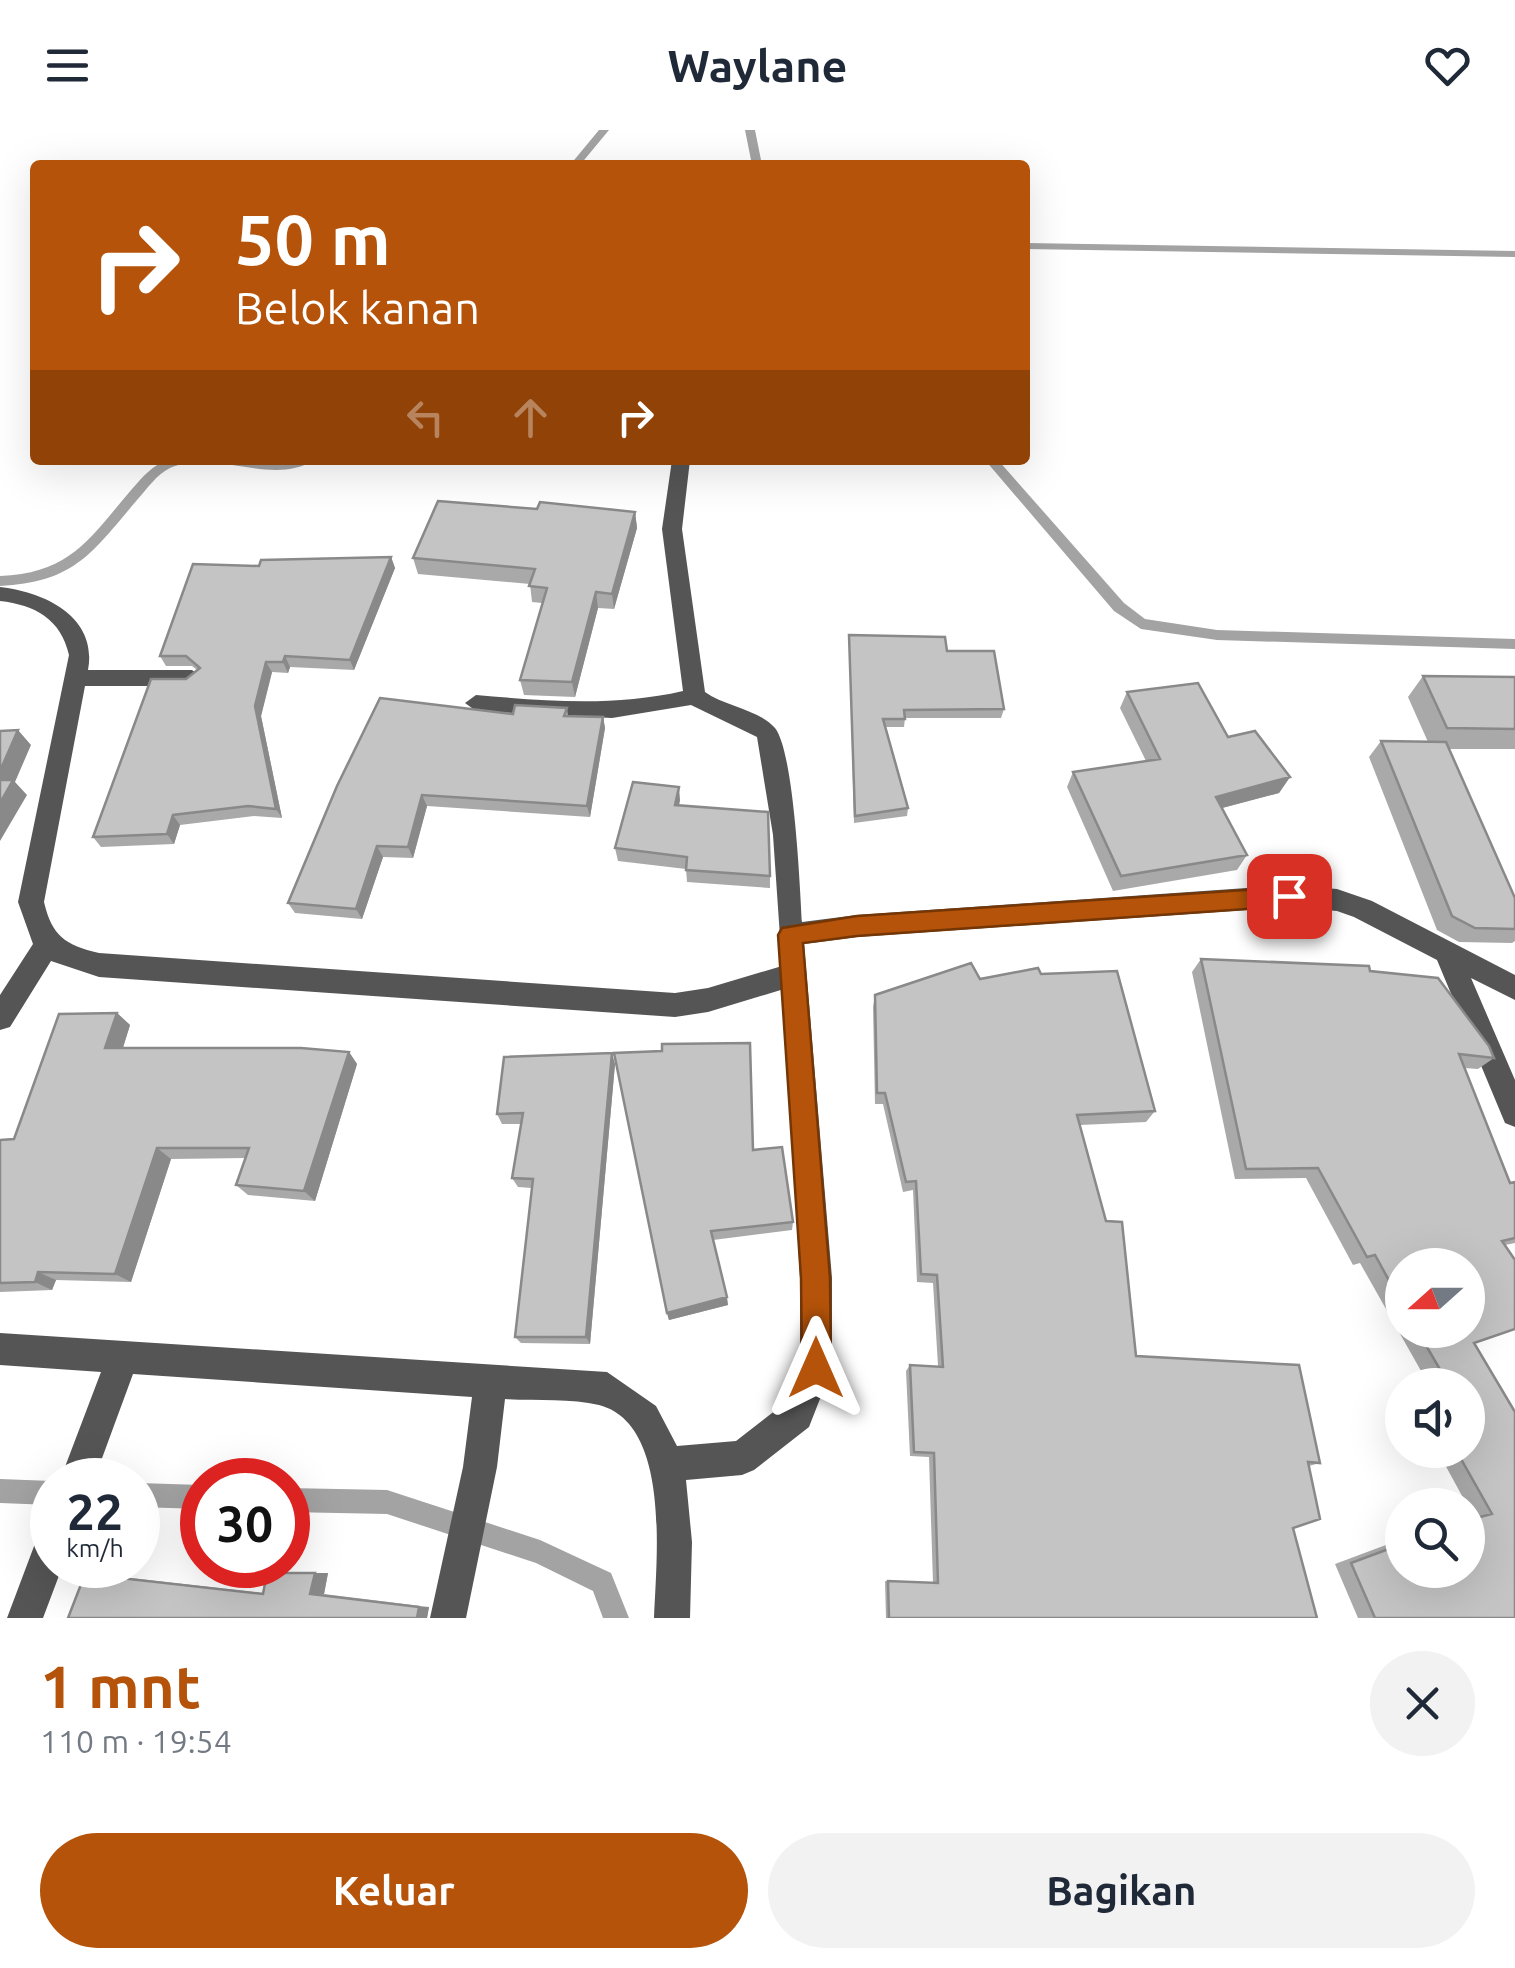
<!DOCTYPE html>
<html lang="id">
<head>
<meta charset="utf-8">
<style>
	body { margin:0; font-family:Ubuntu,sans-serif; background:#f2f2f3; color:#1f2937; height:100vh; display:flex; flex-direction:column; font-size:38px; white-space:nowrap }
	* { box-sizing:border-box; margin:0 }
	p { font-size:32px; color:#747a83 }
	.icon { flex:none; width:55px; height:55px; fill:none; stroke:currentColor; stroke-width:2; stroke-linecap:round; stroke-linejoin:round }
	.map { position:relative; height:1488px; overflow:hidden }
	.side { display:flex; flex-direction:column; background:#fff; flex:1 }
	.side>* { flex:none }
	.guide { position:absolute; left:30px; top:30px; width:1000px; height:305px; border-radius:10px; box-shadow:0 10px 40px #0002; background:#b45309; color:#fff; overflow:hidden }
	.needle { width:65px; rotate:249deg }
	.controls { position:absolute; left:1385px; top:1118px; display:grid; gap:20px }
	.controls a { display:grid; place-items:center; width:100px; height:100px; border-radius:50%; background:#fff; box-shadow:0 10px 40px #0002; font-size:50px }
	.speed { position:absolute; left:30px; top:1328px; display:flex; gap:20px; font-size:50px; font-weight:700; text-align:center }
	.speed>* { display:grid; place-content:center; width:130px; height:130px; border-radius:50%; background:#fff; box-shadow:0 10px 40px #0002; line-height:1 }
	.speed small { font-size:25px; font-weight:400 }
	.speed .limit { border:15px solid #d22; background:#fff; color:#111 }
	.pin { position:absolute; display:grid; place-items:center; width:85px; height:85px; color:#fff; margin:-42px; border-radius:20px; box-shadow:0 5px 15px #0006 }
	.me { position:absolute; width:110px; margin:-55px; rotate:0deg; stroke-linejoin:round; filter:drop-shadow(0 0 8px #0008) }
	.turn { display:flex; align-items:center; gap:35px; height:210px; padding:0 40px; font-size:45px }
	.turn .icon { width:130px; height:130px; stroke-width:2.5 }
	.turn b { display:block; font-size:70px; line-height:85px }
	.lanes { display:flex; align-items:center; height:95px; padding:0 40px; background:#0003; justify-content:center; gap:50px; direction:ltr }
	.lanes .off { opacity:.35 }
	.round { display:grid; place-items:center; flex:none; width:105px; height:105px; border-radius:52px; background:#f2f2f3 }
	.headline { display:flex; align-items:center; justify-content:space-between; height:170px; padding:0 40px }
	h1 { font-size:60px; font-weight:700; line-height:75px; color:#b45309 }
	.button { display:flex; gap:20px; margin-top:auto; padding:20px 40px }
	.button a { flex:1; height:115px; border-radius:60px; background:#b45309; color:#fff; font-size:40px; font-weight:700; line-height:115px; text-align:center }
	.button a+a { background:#f2f2f3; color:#1f2937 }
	header { display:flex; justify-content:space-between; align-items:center; height:130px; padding:0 40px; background:#fff; font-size:45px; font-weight:700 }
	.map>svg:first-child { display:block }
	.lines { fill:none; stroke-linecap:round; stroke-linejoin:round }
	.stream { fill:#a3a3a3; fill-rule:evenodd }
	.minor { fill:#555; fill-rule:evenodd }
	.wall { fill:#a9a9a9; fill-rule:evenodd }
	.shaded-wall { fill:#898989 }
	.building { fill:#c4c4c4; stroke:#898989; stroke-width:2.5 }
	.route { fill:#b45309; stroke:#753606; stroke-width:2.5 }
</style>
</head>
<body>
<header><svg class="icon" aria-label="menu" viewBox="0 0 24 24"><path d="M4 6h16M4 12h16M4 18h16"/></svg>Waylane<svg class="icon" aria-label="heart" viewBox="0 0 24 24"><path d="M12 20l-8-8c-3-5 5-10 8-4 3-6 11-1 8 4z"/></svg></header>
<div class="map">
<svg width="1515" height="1488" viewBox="0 0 1515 1488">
	<rect width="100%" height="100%" fill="#fff"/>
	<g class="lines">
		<!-- stream -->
		<path class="stream" d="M 599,0 L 609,0 L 580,35 L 570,35 Z
			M 745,0 L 755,0 L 762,35 L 752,35 Z
			M 1025,113 L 1515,121 L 1515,127 L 1025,119 Z
			M 168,330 L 314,330 C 272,357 215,318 170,338 C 157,344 147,359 137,370 C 92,423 75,452 0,456 L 0,446 C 71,443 89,409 132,359 C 143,347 152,335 168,330 Z
			M 985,330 L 998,330 L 1124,473 L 1145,489 L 1217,500 L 1515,509 L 1515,519 L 1217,510 L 1141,499 L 1114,481 Z
			M 0,1349 L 52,1351 L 52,1375 L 0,1373 Z
			M 138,1353 L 202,1355 L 202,1379 L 138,1377 Z
			M 288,1358 L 387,1360 L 540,1410 L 611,1443 L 629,1488 L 603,1488 L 593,1461 L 536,1433 L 387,1384 L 288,1382 Z"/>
		<!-- minor -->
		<path class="minor" d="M 672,330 L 690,330 L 682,399 L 705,562 C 724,576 760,580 775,598 C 794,622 800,756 802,792 L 857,785 L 1289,755 L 1337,759 L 1372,771 L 1515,845 L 1515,870 L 1471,848 L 1515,950 L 1515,997 L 1505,993 L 1437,830 L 1354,787 L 1337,781 L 1289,777 L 857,807 L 804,814 L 832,1148 L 832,1238 L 809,1297 L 754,1340 L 742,1345 L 686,1350 L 692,1412 L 690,1488 L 654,1488 C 656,1432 672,1294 599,1275 C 571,1268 535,1271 505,1269 L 497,1337 L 466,1488 L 430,1488 L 463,1337 L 472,1267 L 133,1244 L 94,1350 L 60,1350 L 101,1242 L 0,1235 L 0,1203 L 607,1242 L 656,1276 L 677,1316 L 736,1311 L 785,1273 L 800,1238 L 800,1148 L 784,859 L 708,882 L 675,887 L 99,847 L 51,831 L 10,897 L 0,900 L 0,865 L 33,814 L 18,772 L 69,525 C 61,489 35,475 0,471 L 0,457 C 45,462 98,487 88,540 L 192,540 L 203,548 L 192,556 L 85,556 L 44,772 C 52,806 65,815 99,823 L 675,863 L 708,858 L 782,836 L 773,705 L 757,607 L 691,575 L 612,588 L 476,581 L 465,573 L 476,565 C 545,571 614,577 683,561 L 662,399 Z
			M 52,1398 L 52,1435 L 63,1435 L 43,1488 L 7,1488 L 39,1403 Z"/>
	</g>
	<!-- wall -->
	<path class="wall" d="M 537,379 L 635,382 L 637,398 L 614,479 L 598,478 L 575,567 L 524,565 L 520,550 L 542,473 L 532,472 L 530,454 L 418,444 L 413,428 Z
		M 391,427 L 395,438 L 354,540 L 290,537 L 288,543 L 272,542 L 261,586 L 282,688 L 254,686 L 180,695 L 174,714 L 101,717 L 93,707 L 186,549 L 197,540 L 192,536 L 166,536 L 160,526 L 259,436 Z
		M 849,506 L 947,521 L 1004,579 L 1001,588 L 905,588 L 904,597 L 885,597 L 908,678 L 907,686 L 854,693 Z
		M 1423,546 L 1515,547 L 1515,619 L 1449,619 L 1515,768 L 1515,811 L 1512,813 L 1459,812 L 1437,800 L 1369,627 L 1381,611 L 1428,612 L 1408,567 Z
		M 1127,562 L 1228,607 L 1290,647 L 1279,663 L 1222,678 L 1247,725 L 1237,740 L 1113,761 L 1067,657 L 1073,642 L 1146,631 L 1120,578 Z
		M 567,578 L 568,586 L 603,587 L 605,598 L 590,687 L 427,676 L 413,728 L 383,727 L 362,789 L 295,783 L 288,773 L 513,584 Z
		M 680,670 L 679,675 L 770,746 L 770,758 L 687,752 L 686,739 L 618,731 L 615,718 Z
		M 1201,829 L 1370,841 L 1494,928 L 1478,939 L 1464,938 L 1510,1053 L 1515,1052 L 1515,1113 L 1505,1115 L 1474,1213 L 1515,1488 L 1358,1488 L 1335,1434 L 1402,1409 L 1402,1440 L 1468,1440 L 1468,1387 L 1473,1386 L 1437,1320 L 1468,1320 L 1468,1255 L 1429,1255 L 1360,1133 L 1353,1135 L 1306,1048 L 1235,1049 L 1192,842 ZM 1402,1135 L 1468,1200 L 1402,1200 Z
		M 1041,844 L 1155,981 L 1146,992 L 1080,995 L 1136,1226 L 1320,1333 L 1309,1336 L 1293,1398 L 1317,1488 L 886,1488 L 885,1451 L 933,1453 L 929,1327 L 910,1326 L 906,1241 L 910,1235 L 938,1236 L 933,1153 L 917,1152 L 913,1060 L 903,1062 L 883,974 L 875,974 L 873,877 L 875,865 L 980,849 Z
		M 117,883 L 130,895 L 123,918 L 349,922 L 357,934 L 315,1071 L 248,1065 L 236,1055 L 246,1028 L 171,1029 L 131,1152 L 56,1150 L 52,1160 L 0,1162 L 0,1010 L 14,1009 Z
		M 615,934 L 590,1214 L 521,1213 L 515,1207 L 532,1058 L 518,1057 L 512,1048 L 522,994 L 502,994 L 497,984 Z
		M 753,1020 L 793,1092 L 792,1100 L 713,1110 L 728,1175 L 669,1190 L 667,1183 Z
		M 315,1443 L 328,1443 L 324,1464 L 429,1477 L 427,1488 L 68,1488 L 85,1444 L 104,1445 L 263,1463 Z"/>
	<!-- shaded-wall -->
	<path class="shaded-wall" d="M 635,382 L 637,398 L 614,479 L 612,464 Z
		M 391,427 L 395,438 L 354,540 L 350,530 Z
		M 596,462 L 598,478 L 575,567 L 572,552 Z
		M 285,526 L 290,537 L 288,543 L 283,532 Z
		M 266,532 L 272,542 L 261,586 L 282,688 L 276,679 L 255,576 Z
		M 603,587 L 605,598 L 590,687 L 587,676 Z
		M 18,600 L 31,615 L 15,652 L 27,665 L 0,711 L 0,641 Z
		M 1290,647 L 1279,663 L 1207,682 L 1216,667 Z
		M 679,657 L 680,670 L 676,687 L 675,675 Z
		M 422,665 L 427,676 L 413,728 L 408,717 Z
		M 173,685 L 180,695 L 174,714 L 167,704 Z
		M 377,716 L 383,727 L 362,789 L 356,779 Z
		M 117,883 L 130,895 L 119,930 L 105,918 Z
		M 349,922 L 357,934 L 315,1071 L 304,1061 Z
		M 612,923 L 615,934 L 590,1214 L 586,1207 Z
		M 157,1018 L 171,1029 L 131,1152 L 115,1144 Z
		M 38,1142 L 56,1150 L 52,1160 L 35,1152 Z
		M 727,1167 L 728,1175 L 669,1190 L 667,1183 Z
		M 315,1443 L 328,1443 L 324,1464 L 310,1464 Z
		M 419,1477 L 429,1477 L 427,1488 L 417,1488 Z"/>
	<!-- building -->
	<path class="building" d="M 438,371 L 537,379 L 540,372 L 635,382 L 612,464 L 596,462 L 572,552 L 520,550 L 547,458 L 529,456 L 535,439 L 413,428 Z
		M 391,427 L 350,530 L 285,526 L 283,532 L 266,532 L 255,576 L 276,679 L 248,676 L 173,685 L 167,704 L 93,707 L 151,549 L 186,549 L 200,538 L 186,526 L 160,526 L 193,434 L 259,436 L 261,430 Z
		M 849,505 L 945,507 L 947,521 L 994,521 L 1004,579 L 904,580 L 905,589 L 883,589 L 908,678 L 855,686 Z
		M 1423,546 L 1515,547 L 1515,599 L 1447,598 Z
		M 1198,553 L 1228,607 L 1255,601 L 1290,647 L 1216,667 L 1247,725 L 1121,746 L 1073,642 L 1160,629 L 1127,562 Z
		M 380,568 L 513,584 L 515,575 L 567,578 L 564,586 L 603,587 L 587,676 L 422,665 L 408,717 L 377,716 L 356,779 L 288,773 L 337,656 Z
		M 18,600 L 0,641 L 0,601 Z
		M 1381,611 L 1446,612 L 1515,768 L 1515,799 L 1475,798 L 1452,786 Z
		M 0,650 L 13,650 L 0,673 Z
		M 633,652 L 679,657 L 675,675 L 768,682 L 770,746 L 686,740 L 687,727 L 615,718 Z
		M 1201,829 L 1369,836 L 1370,841 L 1438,848 L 1489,916 L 1494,928 L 1459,924 L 1510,1053 L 1515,1052 L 1515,1108 L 1502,1111 L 1515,1130 L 1515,1199 L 1474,1213 L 1515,1282 L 1515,1488 L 1375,1488 L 1351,1433 L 1402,1414 L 1402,1440 L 1468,1440 L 1468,1390 L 1492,1384 L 1456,1320 L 1468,1320 L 1468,1292 L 1469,1291 L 1468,1288 L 1468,1255 L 1449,1255 L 1417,1200 L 1468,1200 L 1468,1135 L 1402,1135 L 1402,1174 L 1375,1125 L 1367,1127 L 1318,1038 L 1246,1039 Z
		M 971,833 L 980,849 L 1038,838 L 1041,844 L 1117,841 L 1155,981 L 1077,985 L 1106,1091 L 1122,1092 L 1136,1226 L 1299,1235 L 1320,1333 L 1308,1332 L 1320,1389 L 1293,1398 L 1317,1488 L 889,1488 L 888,1451 L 938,1453 L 934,1323 L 914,1322 L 910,1235 L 943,1237 L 937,1145 L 921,1144 L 916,1051 L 906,1052 L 885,963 L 877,963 L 875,865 Z
		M 117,883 L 105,918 L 301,918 L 349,922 L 304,1061 L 236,1055 L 249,1018 L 157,1018 L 115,1144 L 38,1142 L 35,1152 L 0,1153 L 0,1010 L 14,1009 L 59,884 Z
		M 750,913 L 753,1020 L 782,1017 L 793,1092 L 711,1101 L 727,1167 L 667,1183 L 614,923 L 662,921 L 662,914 Z
		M 612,923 L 586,1207 L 515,1207 L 533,1049 L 512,1048 L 523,983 L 497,984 L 504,927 Z
		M 267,1443 L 315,1443 L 310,1464 L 419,1477 L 417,1488 L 68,1488 L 85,1444 L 263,1464 Z"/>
	<!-- route -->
	<path class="route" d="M 1289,757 L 1297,759 L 1300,766 L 1297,773 L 1289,776 L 857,806 L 803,813 L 830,1148 L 831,1238 L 827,1249 L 816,1253 L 806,1249 L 802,1238 L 801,1148 L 778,805 L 782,798 L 857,786 Z"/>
</svg>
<div class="controls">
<a><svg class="needle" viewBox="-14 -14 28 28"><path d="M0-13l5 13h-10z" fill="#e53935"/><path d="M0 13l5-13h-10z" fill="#747a83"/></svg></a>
<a><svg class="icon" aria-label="sound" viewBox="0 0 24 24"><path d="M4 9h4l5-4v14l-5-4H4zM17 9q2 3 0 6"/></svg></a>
<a><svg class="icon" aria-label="search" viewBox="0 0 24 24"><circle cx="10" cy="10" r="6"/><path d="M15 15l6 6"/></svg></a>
</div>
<div class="speed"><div>22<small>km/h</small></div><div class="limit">30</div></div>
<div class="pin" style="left:1289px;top:766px;background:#d93025"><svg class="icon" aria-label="arrive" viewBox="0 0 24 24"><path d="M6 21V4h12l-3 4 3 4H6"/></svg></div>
<svg class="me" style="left:816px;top:1238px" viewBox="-20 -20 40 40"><path d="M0-17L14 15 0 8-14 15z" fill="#b45309" stroke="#fff" stroke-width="4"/></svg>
<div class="guide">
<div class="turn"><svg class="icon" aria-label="right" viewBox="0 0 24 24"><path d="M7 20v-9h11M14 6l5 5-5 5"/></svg><div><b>50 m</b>Belok kanan</div></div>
<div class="lanes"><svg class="icon off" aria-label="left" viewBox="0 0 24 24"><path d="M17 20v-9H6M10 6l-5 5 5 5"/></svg><svg class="icon off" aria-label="ahead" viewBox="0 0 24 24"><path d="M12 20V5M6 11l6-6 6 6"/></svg><svg class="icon" aria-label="right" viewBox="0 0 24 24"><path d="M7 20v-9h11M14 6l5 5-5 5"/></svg></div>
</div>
</div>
<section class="side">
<div class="headline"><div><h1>1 mnt</h1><p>110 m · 19:54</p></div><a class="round"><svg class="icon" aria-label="close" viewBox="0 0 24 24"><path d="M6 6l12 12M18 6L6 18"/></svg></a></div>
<div class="button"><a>Keluar</a><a>Bagikan</a></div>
</section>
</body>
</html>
